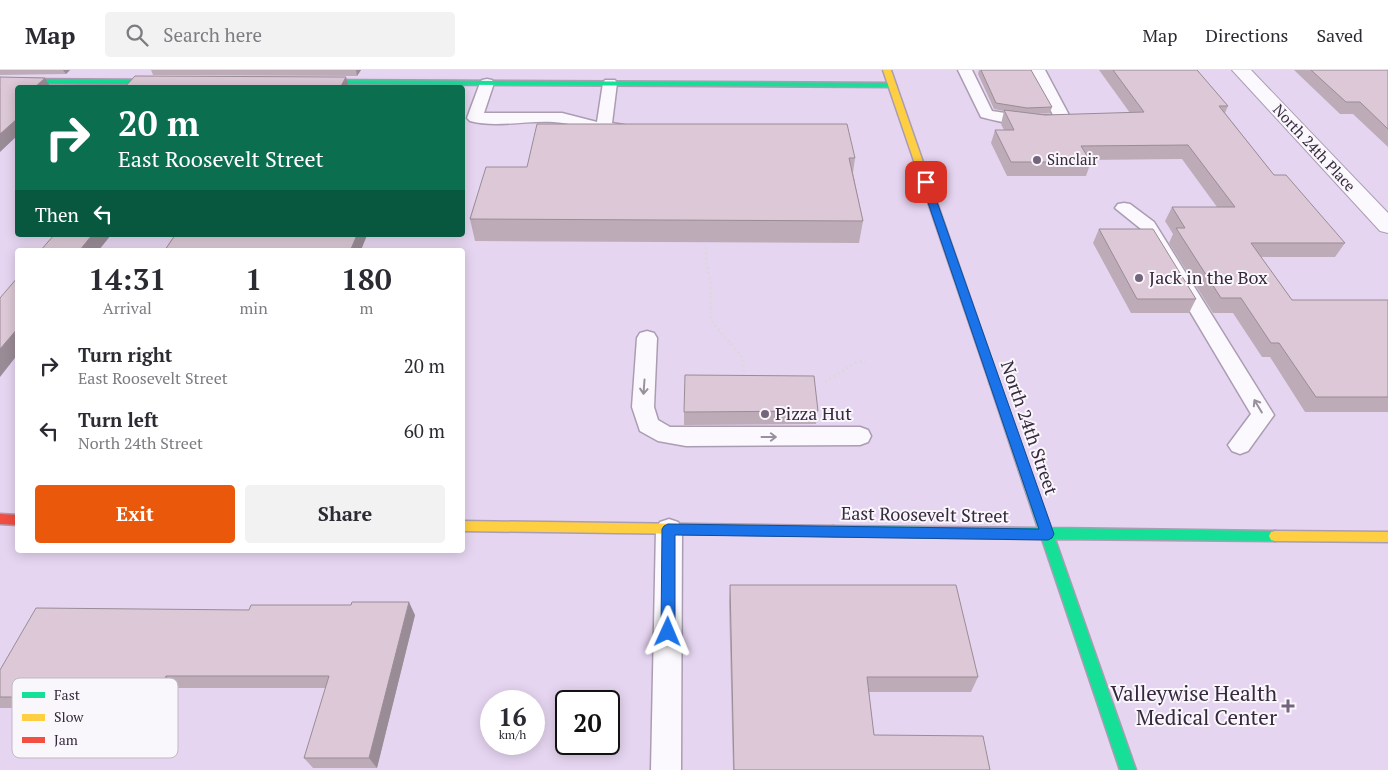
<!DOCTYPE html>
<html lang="en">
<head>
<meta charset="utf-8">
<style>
	body { margin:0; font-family:"PT Serif",serif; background:#f2f2f3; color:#2b2b33; height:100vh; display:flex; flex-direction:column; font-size:19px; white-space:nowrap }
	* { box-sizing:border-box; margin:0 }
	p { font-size:16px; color:#7c7c81 }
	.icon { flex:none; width:28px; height:28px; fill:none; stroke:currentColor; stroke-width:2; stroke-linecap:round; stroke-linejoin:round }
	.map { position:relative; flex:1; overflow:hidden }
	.panel { position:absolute; left:15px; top:178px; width:450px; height:305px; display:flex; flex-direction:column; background:#fff; border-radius:5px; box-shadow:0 2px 12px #0003 }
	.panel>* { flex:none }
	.hud { position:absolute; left:15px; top:15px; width:450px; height:152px; border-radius:5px; box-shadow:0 2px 12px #0003; background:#0b6e4f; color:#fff; overflow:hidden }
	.speed { position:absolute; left:480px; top:620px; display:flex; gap:10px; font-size:25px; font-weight:700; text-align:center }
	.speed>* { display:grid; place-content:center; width:65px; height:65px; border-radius:50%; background:#fff; box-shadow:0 2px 12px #0003; line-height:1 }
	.speed small { font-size:12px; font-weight:400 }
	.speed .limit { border:2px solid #111; border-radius:8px; background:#fff; color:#111 }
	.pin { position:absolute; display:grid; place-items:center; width:42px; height:42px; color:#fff; margin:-21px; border-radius:10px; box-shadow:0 2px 8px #0006 }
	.me { position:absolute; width:55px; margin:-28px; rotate:1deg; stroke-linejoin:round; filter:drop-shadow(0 0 4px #0008) }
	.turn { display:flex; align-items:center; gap:18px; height:105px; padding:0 20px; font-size:22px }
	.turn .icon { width:65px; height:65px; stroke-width:2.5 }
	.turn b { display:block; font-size:35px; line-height:42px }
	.then { display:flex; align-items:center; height:48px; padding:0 20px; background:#0003; gap:10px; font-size:19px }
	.eta { display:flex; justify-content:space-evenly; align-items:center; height:85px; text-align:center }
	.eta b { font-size:30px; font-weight:700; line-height:35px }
	.cta { display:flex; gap:10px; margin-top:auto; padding:10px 20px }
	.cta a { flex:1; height:58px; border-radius:5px; background:#ea580c; color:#fff; font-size:20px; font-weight:700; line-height:58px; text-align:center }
	.cta a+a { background:#f2f2f3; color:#2b2b33 }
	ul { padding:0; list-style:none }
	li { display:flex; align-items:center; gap:15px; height:65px; padding:0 20px }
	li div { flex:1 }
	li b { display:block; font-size:19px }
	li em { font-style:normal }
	header { display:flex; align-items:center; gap:30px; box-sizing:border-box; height:70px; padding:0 25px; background:#fff; border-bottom:1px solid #e1e1e2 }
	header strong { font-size:24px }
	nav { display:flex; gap:28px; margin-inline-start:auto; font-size:18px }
	.search { width:350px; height:45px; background:#f2f2f3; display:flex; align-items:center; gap:12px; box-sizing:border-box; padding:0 18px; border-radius:5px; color:#7c7c81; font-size:19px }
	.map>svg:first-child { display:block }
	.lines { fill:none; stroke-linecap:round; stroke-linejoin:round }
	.lane-casing { stroke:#aa9db2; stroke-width:3 }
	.street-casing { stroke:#aa9db2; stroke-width:2 }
	.fast-casing { stroke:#aa9db2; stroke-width:3 }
	.slow-casing { stroke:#aa9db2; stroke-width:3 }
	.jam-casing { stroke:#aa9db2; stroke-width:3 }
	.path { stroke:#ddd7e0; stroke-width:3; stroke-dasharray:2.5 2.5; stroke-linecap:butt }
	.lane { fill:#fbf9fd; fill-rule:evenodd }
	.street { fill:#fbf9fd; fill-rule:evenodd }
	.fast { fill:#16e098; fill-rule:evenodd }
	.slow { fill:#ffcf43; fill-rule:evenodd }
	.jam { fill:#f24e42; fill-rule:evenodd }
	.wall { fill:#bdacb8 }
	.shaded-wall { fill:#9a8c96 }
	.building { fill:#dcc8d6; stroke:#9a8c96 }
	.oneway { stroke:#98919d }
	.route { fill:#1a73e8; stroke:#114b97 }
	.poi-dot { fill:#74657c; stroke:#faf7fc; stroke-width:2 }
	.labels { text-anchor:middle; stroke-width:4; stroke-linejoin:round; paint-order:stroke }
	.far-street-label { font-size:15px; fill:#36293d; stroke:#faf7fc }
	.far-poi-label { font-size:15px; fill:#36293d; stroke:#faf7fc; text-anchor:start }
	.poi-label { font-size:18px; fill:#36293d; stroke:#faf7fc; text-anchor:start }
	.street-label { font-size:18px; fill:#36293d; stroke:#faf7fc }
	.near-poi-label { font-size:21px; fill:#36293d; stroke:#faf7fc; text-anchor:end }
	.key { fill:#faf7fc; stroke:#bfb9c3; stroke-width:1 }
	.key-label { font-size:14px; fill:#36293d }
</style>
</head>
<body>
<header>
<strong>Map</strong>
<div class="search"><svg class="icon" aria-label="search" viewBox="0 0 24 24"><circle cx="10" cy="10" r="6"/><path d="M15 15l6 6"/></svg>Search here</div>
<nav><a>Map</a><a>Directions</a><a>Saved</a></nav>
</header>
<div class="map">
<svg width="1388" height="700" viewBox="0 0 1388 700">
	<rect width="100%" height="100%" fill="#e6d5f1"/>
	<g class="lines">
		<!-- lane casing -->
		<g class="lane-casing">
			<path id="lane" d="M 958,0 L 972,0 L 992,41 L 1025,46 L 1053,45 L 1031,0 L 1045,0 L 1070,47 C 1057,65 999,52 981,47 Z
				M 487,9 L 492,10 L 494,13 L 484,43 L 562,43 L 597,52 L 603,13 L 605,10 L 615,10 L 617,13 L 612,53 L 624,55 L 627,58 L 624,61 C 603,66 584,56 563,53 C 533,48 499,59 470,51 L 467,48 L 480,13 L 482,10 Z
				M 1124,133 L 1130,134 L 1154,152 L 1274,345 L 1248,381 L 1240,384 L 1232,381 L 1228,375 L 1251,344 L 1141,159 L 1115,138 L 1118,134 Z
				M 647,261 L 654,263 L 657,268 L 654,337 L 658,350 L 670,357 L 860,357 L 868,360 L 871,366 L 868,372 L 860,375 L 686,376 L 658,371 L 640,361 L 632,337 L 637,268 L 640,263 Z
				M 669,449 L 678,452 L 682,459 L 681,700 L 651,700 L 656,459 L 660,452 Z"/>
		</g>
		<!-- street casing -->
		<g class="street-casing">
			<path id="street" d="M 1232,0 L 1251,0 L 1388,143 L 1388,163 L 1380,161 Z"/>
		</g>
		<!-- fast casing -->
		<g class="fast-casing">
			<path id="fast" d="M 0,9 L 166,10 L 170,12 L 166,14 L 0,13 Z
				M 306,10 L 892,13 L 896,15 L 892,17 L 309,14 L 306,14 Z
				M 994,307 L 999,311 L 1051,458 L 1275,461 L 1279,462 L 1281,466 L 1279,470 L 1275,471 L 1055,469 L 1136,700 L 1120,700 L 1042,469 L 833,466 L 829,465 L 827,461 L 829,457 L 833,456 L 1038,458 L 989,311 Z"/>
		</g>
		<!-- slow casing -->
		<g class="slow-casing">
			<path id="slow" d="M 883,0 L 891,0 L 999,311 L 998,314 L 990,314 L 989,311 Z
				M 462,451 L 833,456 L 837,457 L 839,461 L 837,465 L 833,466 L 462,461 Z
				M 1275,461 L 1388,462 L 1388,472 L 1275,471 L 1271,470 L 1269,466 L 1271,462 Z"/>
		</g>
		<!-- jam casing -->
		<g class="jam-casing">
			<path id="jam" d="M 0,444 L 18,445 L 18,455 L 0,454 Z"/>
		</g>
		<!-- path -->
		<path class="path" d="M 706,177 L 706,193 L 711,215 L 711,251 L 743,288 L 744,302
			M 825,312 L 857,292 L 865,291"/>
		<!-- lane -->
		<use href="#lane" class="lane"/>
		<!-- street -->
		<use href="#street" class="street"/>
		<!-- fast -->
		<use href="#fast" class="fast"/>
		<!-- slow -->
		<use href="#slow" class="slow"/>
		<!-- jam -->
		<use href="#jam" class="jam"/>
	</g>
	<!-- wall -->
	<path class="wall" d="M 0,0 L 70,0 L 66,4 L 0,5 Z
		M 151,0 L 361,0 L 357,6 L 153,5 Z
		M 979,0 L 1031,0 L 1052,37 L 1050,43 L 1037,44 L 1045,45 L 1130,43 L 1099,0 L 1197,0 L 1228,36 L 1225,43 L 1274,105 L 1345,173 L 1335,187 L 1261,187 L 1292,230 L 1388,230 L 1388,342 L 1305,342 L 1270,287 L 1262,287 L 1233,243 L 1213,243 L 1169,173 L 1173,164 L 1165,151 L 1172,137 L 1217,137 L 1182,89 L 1089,90 L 1091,92 L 1086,106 L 1007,106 L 991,73 L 995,60 L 1004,60 L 1001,54 L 1004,41 L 994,39 L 978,4 Z
		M 1294,0 L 1388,0 L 1388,77 L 1353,44 L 1340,44 Z
		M 855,88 L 853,103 L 863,151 L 859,173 L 475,171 L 470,149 L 527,97 Z
		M 1099,159 L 1196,229 L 1189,243 L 1131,243 L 1093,173 Z
		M 175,165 L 367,165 L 361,180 L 165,180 Z
		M 818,341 L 816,354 L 684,355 L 684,342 Z
		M 730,515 L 978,607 L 971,622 L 869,622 L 874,665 L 990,700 L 733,700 L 729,532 Z
		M 415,545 L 377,698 L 313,698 L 304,688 L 326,618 L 177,618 L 174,625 L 72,625 L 65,638 L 0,638 L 0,600 Z"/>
	<!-- shaded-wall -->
	<path class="shaded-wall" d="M 63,0 L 70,0 L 66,4 Z
		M 356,0 L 361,0 L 357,6 Z
		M 346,7 L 349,18 L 340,18 Z
		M 45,8 L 51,18 L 34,18 Z
		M 18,48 L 18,65 L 0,82 L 0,64 Z
		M 92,165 L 111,165 L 99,180 L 80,180 Z
		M 357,165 L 367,165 L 361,180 L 351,180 Z
		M 18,258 L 18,284 L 0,307 L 0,279 Z
		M 409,532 L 415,545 L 377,698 L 369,688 Z
		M 166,606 L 177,618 L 174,625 L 163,613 Z
		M 59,613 L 72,625 L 65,638 L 51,627 Z"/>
	<!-- building -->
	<path class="building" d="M 981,0 L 1031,0 L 1052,37 L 1027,38 L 996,33 Z
		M 1113,0 L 1197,0 L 1228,36 L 1219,36 L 1274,105 L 1286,105 L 1345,173 L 1251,173 L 1292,230 L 1388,230 L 1388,327 L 1316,327 L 1279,273 L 1271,273 L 1241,228 L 1221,228 L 1176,158 L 1185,158 L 1172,137 L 1235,137 L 1188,75 L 1081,76 L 1091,92 L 1011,92 L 995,60 L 1014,60 L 1004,40 L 1045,45 L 1144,42 Z
		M 1311,0 L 1388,0 L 1388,59 L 1360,32 L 1346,32 Z
		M 135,6 L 346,7 L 340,18 L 124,18 Z
		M 0,7 L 45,8 L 34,18 L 18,18 L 18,48 L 0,64 Z
		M 537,54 L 847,54 L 855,88 L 849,88 L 863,151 L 470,149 L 486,97 L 527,97 Z
		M 1099,159 L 1153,159 L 1196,229 L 1137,229 Z
		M 54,165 L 92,165 L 80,180 L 41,180 Z
		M 175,165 L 357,165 L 351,179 L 165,180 Z
		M 18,207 L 18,258 L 0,279 L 0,228 Z
		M 685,305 L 814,306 L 818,341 L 684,342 Z
		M 730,515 L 956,515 L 978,607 L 867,607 L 874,665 L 983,666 L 990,700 L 734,700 Z
		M 352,532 L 409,532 L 369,688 L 304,688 L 329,606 L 166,606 L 163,613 L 59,613 L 51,627 L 0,627 L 0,600 L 36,538 L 249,540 L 251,535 L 351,535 Z"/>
	<!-- one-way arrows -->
	<defs><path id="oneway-shaft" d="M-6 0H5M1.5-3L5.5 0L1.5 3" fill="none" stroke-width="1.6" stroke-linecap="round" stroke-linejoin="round" transform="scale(1.25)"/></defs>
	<g class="oneway">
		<use href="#oneway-shaft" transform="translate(644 317) rotate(94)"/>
		<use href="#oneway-shaft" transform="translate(1258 336) rotate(-121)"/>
		<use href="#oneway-shaft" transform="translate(769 367)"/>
	</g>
	<!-- route -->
	<path class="route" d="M 923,110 L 930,112 L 1054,464 L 1052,468 L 1048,470 L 675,465 L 675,562 L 673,567 L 668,569 L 663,567 L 661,562 L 662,459 L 664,456 L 668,454 L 1039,459 L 921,112 Z"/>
	<!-- markers -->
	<g class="poi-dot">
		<circle cx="1037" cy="90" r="5"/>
		<circle cx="1139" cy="208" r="5"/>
		<circle cx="765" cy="344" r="5"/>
		<path d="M1285.5 628.5h5v5h5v5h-5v5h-5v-5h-5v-5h5z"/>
	</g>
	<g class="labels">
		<!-- far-street labels -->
		<g class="far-street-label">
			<text transform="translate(1314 78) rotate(47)" y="5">North 24th Place</text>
		</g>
		<!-- far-poi labels -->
		<g class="far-poi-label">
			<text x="1047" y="95">Sinclair</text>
		</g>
		<!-- poi labels -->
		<g class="poi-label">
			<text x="1149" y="214">Jack in the Box</text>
			<text x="775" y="350">Pizza Hut</text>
		</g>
		<!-- street labels -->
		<g class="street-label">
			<text transform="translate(1029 358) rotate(71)" y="6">North 24th Street</text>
			<text transform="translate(925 445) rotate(1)" y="6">East Roosevelt Street</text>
		</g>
		<!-- near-poi labels -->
		<g class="near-poi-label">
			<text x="1277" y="631">Valleywise Health<tspan x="1277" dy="24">Medical Center</tspan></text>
		</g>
	</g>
	<!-- legend -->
	<rect x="12" y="608" width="166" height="80" rx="8" class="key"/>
	<rect x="22" y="622" width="23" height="6" fill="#16e098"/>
	<rect x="22" y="644" width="23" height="7" fill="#ffcf43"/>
	<rect x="22" y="667" width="23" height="6" fill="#f24e42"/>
	<g class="key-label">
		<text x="54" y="630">Fast</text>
		<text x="54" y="652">Slow</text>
		<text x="54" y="675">Jam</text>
	</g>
</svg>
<div class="speed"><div>16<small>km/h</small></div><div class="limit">20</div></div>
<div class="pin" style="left:926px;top:112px;background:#d93025"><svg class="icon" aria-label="arrive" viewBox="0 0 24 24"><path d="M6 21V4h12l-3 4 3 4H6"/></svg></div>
<svg class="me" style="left:668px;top:562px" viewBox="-20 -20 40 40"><path d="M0-17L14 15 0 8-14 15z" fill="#1a73e8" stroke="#fff" stroke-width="4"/></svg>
<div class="hud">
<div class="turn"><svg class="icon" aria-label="right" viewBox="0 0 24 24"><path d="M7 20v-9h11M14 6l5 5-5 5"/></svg><div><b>20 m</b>East Roosevelt Street</div></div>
<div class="then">Then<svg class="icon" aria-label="left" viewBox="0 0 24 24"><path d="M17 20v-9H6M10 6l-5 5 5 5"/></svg></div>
</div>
<section class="panel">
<div class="eta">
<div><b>14:31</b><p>Arrival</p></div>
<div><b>1</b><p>min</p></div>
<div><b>180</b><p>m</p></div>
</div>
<ul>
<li><svg class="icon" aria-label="right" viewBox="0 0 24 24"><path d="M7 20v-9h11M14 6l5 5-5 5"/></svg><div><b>Turn right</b><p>East Roosevelt Street</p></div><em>20 m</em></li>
<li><svg class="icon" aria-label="left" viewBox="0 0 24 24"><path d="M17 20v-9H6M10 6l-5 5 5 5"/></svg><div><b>Turn left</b><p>North 24th Street</p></div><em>60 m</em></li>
</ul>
<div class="cta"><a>Exit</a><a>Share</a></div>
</section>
</div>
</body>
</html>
